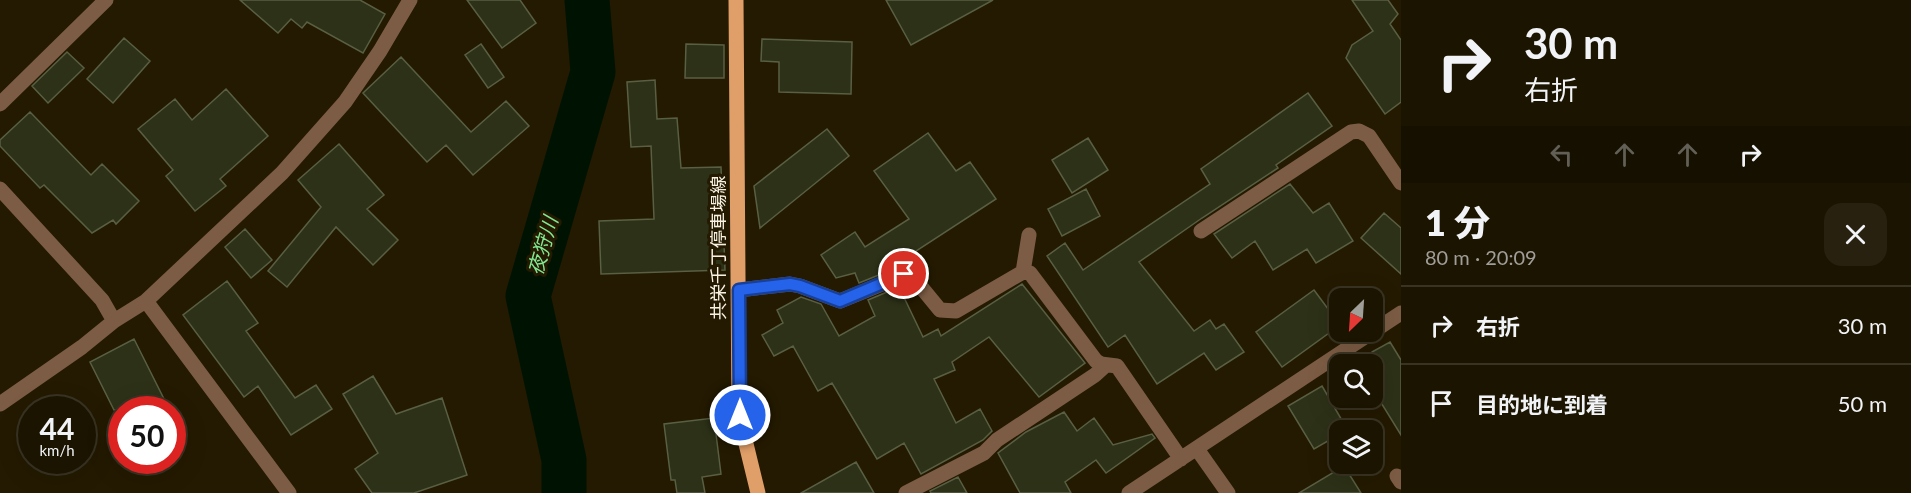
<!DOCTYPE html>
<html lang="ja">
<head>
<meta charset="utf-8">
<style>
	body { margin:0; font-family:Lato,"Noto Sans JP",sans-serif; background:#282110; color:#f1f3f6; height:100vh; display:flex; flex-direction:column; font-size:22px; white-space:nowrap }
	* { box-sizing:border-box; margin:0 }
	p { font-size:20px; color:#a09e99 }
	.icon { flex:none; width:33px; height:33px; fill:none; stroke:currentColor; stroke-width:2; stroke-linecap:round; stroke-linejoin:round }
	.map { position:relative; flex:1; overflow:hidden }
	.drawer { display:flex; flex-direction:column; background:#1b1401; width:510px }
	.drawer>* { flex:none }
	.guide { background:#1b1401; color:#f1f3f6; overflow:hidden }
	.needle { width:39px; rotate:205deg }
	.fabs { position:absolute; left:1329px; top:288px; display:grid; gap:12px }
	.fabs a { display:grid; place-items:center; width:54px; height:54px; border-radius:12px; background:#1b1401; box-shadow:0 6px 24px #0002,0 0 0 2px #393323; font-size:30px }
	.speed { position:absolute; left:18px; top:396px; display:flex; gap:12px; font-size:30px; font-weight:700; text-align:center }
	.speed>* { display:grid; place-content:center; width:78px; height:78px; border-radius:50%; background:#1b1401; box-shadow:0 6px 24px #0002,0 0 0 2px #393323; line-height:1 }
	.speed small { font-size:15px; font-weight:400 }
	.speed .limit { border:9px solid #d22; background:#fff; color:#111 }
	.pin { position:absolute; display:grid; place-items:center; width:51px; height:51px; color:#fff; margin:-26px; border:3px solid #fff; border-radius:50%; box-shadow:0 2px 6px #0007 }
	.me { position:absolute; width:66px; margin:-33px; rotate:0deg; stroke-linejoin:round; filter:drop-shadow(0 0 4px #0008) }
	.turn { display:flex; align-items:center; gap:21px; height:126px; padding:0 24px; font-size:27px }
	.turn .icon { width:78px; height:78px; stroke-width:2.5 }
	.turn b { display:block; font-size:42px; line-height:51px }
	.lanes { display:flex; align-items:center; height:57px; padding:0 24px; background:#0003; justify-content:center; gap:30px; direction:ltr }
	.lanes .off { opacity:.35 }
	.round { display:grid; place-items:center; flex:none; width:63px; height:63px; border-radius:18px; background:#282110 }
	.overview { display:flex; align-items:center; justify-content:space-between; height:102px; padding:0 24px }
	h1 { font-size:36px; font-weight:800; line-height:45px }
	ul { padding:0; list-style:none }
	li { display:flex; align-items:center; gap:18px; height:78px; padding:0 24px; border-top:2px solid #393323 }
	li div { flex:1 }
	li b { display:block; font-size:22px }
	li em { font-style:normal }
	main { display:flex; flex:1; min-height:0 }
	.map>svg:first-child { display:block }
	.lines { fill:none; stroke-linecap:round; stroke-linejoin:round }
	.river { stroke:#001302; stroke-width:45 }
	.building { fill:#2c3117; stroke:#595f43; stroke-width:1.5 }
	.minor { stroke:#7c5c44; stroke-width:15 }
	.major { stroke:#e09e68; stroke-width:15 }
	.route-casing { stroke:#184099; stroke-width:15 }
	.route { stroke:#2563eb; stroke-width:10 }
	.labels { text-anchor:middle; stroke-width:6; stroke-linejoin:round; paint-order:stroke }
	.street-label { font-size:18px; fill:#f8f1e2; stroke:#241a01 }
	.water-label { font-size:20px; font-style:italic; fill:#81e891; stroke:#241a01 }
</style>
</head>
<body>
<main>
<div class="map">
<svg width="1401" height="493" viewBox="0 0 1401 493">
	<rect width="100%" height="100%" fill="#241a01"/>
	<g class="lines">
		<!-- river -->
		<path class="river" d="M 564,493 L 564,460 L 528,296 L 593,72 L 587,0"/>
	</g>
	<!-- building -->
	<path class="building" d="M 240,0 L 360,0 L 385,14 L 363,53 L 307,22 L 302,28 L 291,19 L 278,33 Z
		M 467,0 L 520,0 L 536,23 L 502,48 Z
		M 886,0 L 993,0 L 911,45 Z
		M 1352,0 L 1388,0 L 1398,14 L 1390,24 L 1401,40 L 1401,102 L 1385,114 L 1346,58 L 1352,45 L 1373,31 Z
		M 124,38 L 150,61 L 113,103 L 87,79 Z
		M 762,39 L 852,42 L 851,94 L 779,92 L 779,62 L 761,61 Z
		M 481,44 L 504,77 L 488,88 L 465,55 Z
		M 686,44 L 724,45 L 724,78 L 685,78 Z
		M 67,52 L 84,68 L 48,103 L 32,86 Z
		M 401,57 L 471,132 L 506,101 L 529,126 L 473,175 L 446,145 L 427,162 L 363,93 Z
		M 655,80 L 657,119 L 677,118 L 681,168 L 721,167 L 725,270 L 601,274 L 599,221 L 654,219 L 651,146 L 631,147 L 627,82 Z
		M 226,89 L 268,136 L 220,179 L 226,186 L 195,211 L 166,176 L 173,170 L 138,129 L 175,99 L 192,120 Z
		M 1308,93 L 1332,126 L 1276,165 L 1278,168 L 1202,218 L 1139,262 L 1194,331 L 1210,320 L 1216,329 L 1224,324 L 1244,352 L 1216,370 L 1204,353 L 1157,384 L 1125,335 L 1108,347 L 1047,256 L 1065,243 L 1083,270 L 1210,184 L 1201,169 Z
		M 30,112 L 91,175 L 102,164 L 139,201 L 116,224 L 113,220 L 92,233 L 44,185 L 40,188 L 0,146 L 0,140 Z
		M 827,129 L 849,156 L 760,228 L 754,186 Z
		M 928,133 L 956,171 L 970,162 L 996,199 L 890,268 L 891,270 L 859,283 L 855,273 L 836,278 L 821,255 L 855,232 L 865,247 L 909,219 L 874,171 Z
		M 1088,138 L 1108,170 L 1072,193 L 1052,160 Z
		M 339,144 L 384,195 L 367,209 L 398,240 L 373,265 L 336,227 L 287,287 L 268,271 L 321,207 L 298,180 Z
		M 1290,184 L 1313,213 L 1329,203 L 1353,241 L 1316,263 L 1307,249 L 1273,270 L 1255,241 L 1232,258 L 1214,234 Z
		M 1086,189 L 1100,216 L 1062,236 L 1048,209 Z
		M 1384,213 L 1401,228 L 1401,274 L 1361,238 Z
		M 245,229 L 272,260 L 251,278 L 225,247 Z
		M 227,281 L 258,323 L 246,331 L 295,398 L 316,385 L 332,409 L 291,435 L 258,386 L 244,397 L 183,315 Z
		M 1022,284 L 1085,363 L 1039,397 L 989,337 L 952,362 L 955,370 L 934,379 L 956,423 L 980,409 L 992,431 L 983,440 L 921,474 L 904,443 L 877,459 L 832,383 L 818,391 L 793,346 L 774,356 L 762,335 L 783,323 L 777,310 L 801,297 L 821,304 L 839,336 L 875,316 L 868,300 L 899,287 L 923,337 L 938,329 L 941,336 Z
		M 1314,290 L 1340,325 L 1282,367 L 1256,332 Z
		M 134,339 L 166,403 L 153,410 L 114,410 L 90,362 Z
		M 1390,342 L 1401,360 L 1401,435 L 1372,388 L 1372,352 Z
		M 373,376 L 396,414 L 442,398 L 467,475 L 414,493 L 372,493 L 355,469 L 378,453 L 343,394 Z
		M 1322,386 L 1347,429 L 1340,430 L 1340,434 L 1314,449 L 1288,406 Z
		M 1064,412 L 1077,431 L 1094,418 L 1113,445 L 1152,434 L 1155,438 L 1106,473 L 1096,460 L 1065,482 L 1071,493 L 1020,493 L 998,453 L 1026,432 Z
		M 714,418 L 721,474 L 702,477 L 705,493 L 677,493 L 675,480 L 671,480 L 664,424 Z
		M 856,462 L 874,493 L 801,493 Z
		M 1344,466 L 1361,493 L 1299,493 Z
		M 958,477 L 967,493 L 931,493 L 930,491 Z"/>
	<g class="lines">
		<!-- minor -->
		<path class="minor" d="M 0,104 L 106,0
			M 0,189 L 102,300 L 114,321
			M 1201,231 L 1351,132 L 1359,131 L 1369,136 L 1401,183
			M 1023,272 L 1029,235
			M 739,290 L 790,284 L 800,286 L 840,301 L 904,275 L 917,282 L 940,310 L 956,311 L 1023,272 L 1030,273 L 1096,361 L 1101,364 L 1117,366 L 1181,459
			M 146,301 L 289,493
			M 0,404 L 82,347 L 114,321 L 146,301 L 282,173 L 345,102 L 380,51 L 410,0
			M 1197,449 L 1228,493
			M 1397,476 L 1401,482
			M 906,493 L 984,453 L 997,440 L 1095,375 L 1106,365
			M 1129,493 L 1401,313"/>
		<!-- major -->
		<path class="major" d="M 736,0 L 739,415 L 758,493"/>
	</g>
	<g class="lines">
		<!-- route casing -->
		<g class="route-casing">
			<path id="route" d="M 740,415 L 739,290 L 790,284 L 800,286 L 840,301 L 904,274"/>
		</g>
		<!-- route -->
		<use href="#route" class="route"/>
	</g>
	<g class="labels">
		<!-- street labels -->
		<g class="street-label">
			<text transform="translate(719 248) rotate(-90)" y="6">共栄千丁停車場線</text>
		</g>
		<!-- water labels -->
		<g class="water-label">
			<text transform="translate(543 246) rotate(-74)" y="7">夜狩川</text>
		</g>
	</g>
</svg>
<div class="fabs">
<a><svg class="needle" viewBox="-14 -14 28 28"><path d="M0-13l5 13h-10z" fill="#e53935"/><path d="M0 13l5-13h-10z" fill="#a09e99"/></svg></a>
<a><svg class="icon" aria-label="search" viewBox="0 0 24 24"><circle cx="10" cy="10" r="6"/><path d="M15 15l6 6"/></svg></a>
<a><svg class="icon" aria-label="layers" viewBox="0 0 24 24"><path d="M12 4l9 5-9 5-9-5zM3 14l9 5 9-5"/></svg></a>
</div>
<div class="speed"><div>44<small>km/h</small></div><div class="limit">50</div></div>
<div class="pin" style="left:904px;top:274px;background:#d93025"><svg class="icon" aria-label="arrive" viewBox="0 0 24 24"><path d="M6 21V4h12l-3 4 3 4H6"/></svg></div>
<svg class="me" style="left:740px;top:415px" viewBox="-20 -20 40 40"><circle r="17" fill="#2563eb" stroke="#fff" stroke-width="3"/><path d="M0-11L8 9 0 5-8 9z" fill="#fff"/></svg>
</div>
<section class="drawer">
<div class="guide">
<div class="turn"><svg class="icon" aria-label="right" viewBox="0 0 24 24"><path d="M7 20v-9h11M14 6l5 5-5 5"/></svg><div><b>30 m</b>右折</div></div>
<div class="lanes"><svg class="icon off" aria-label="left" viewBox="0 0 24 24"><path d="M17 20v-9H6M10 6l-5 5 5 5"/></svg><svg class="icon off" aria-label="ahead" viewBox="0 0 24 24"><path d="M12 20V5M6 11l6-6 6 6"/></svg><svg class="icon off" aria-label="ahead" viewBox="0 0 24 24"><path d="M12 20V5M6 11l6-6 6 6"/></svg><svg class="icon" aria-label="right" viewBox="0 0 24 24"><path d="M7 20v-9h11M14 6l5 5-5 5"/></svg></div>
</div>
<div class="overview"><div><h1>1 分</h1><p>80 m · 20:09</p></div><a class="round"><svg class="icon" aria-label="close" viewBox="0 0 24 24"><path d="M6 6l12 12M18 6L6 18"/></svg></a></div>
<ul>
<li><svg class="icon" aria-label="right" viewBox="0 0 24 24"><path d="M7 20v-9h11M14 6l5 5-5 5"/></svg><div><b>右折</b></div><em>30 m</em></li>
<li><svg class="icon" aria-label="arrive" viewBox="0 0 24 24"><path d="M6 21V4h12l-3 4 3 4H6"/></svg><div><b>目的地に到着</b></div><em>50 m</em></li>
</ul>
</section>
</main>
</body>
</html>
